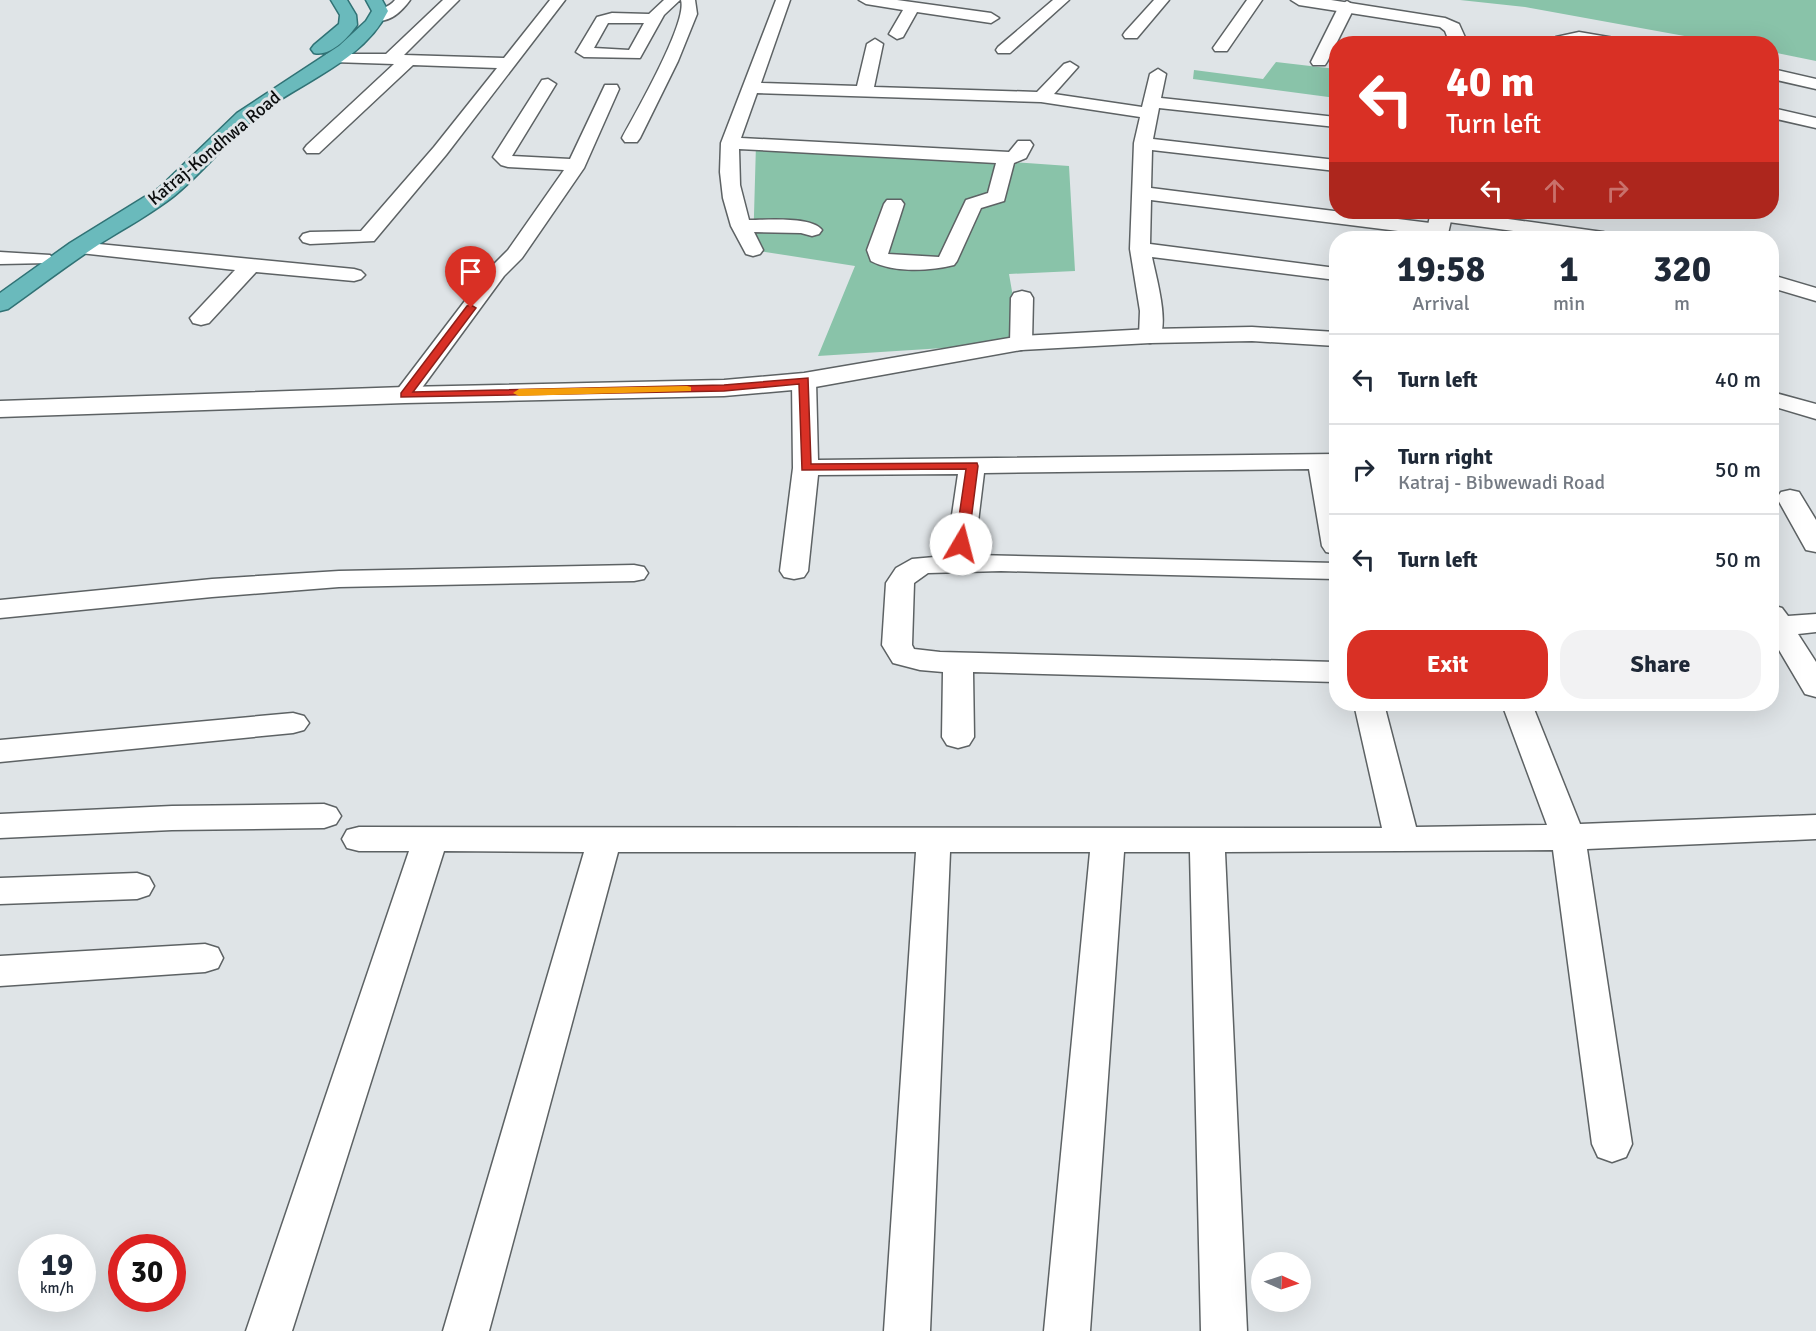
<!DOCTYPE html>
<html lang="en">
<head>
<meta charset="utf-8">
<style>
	body { margin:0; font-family:Signika,sans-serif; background:#f2f2f3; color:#1f2937; height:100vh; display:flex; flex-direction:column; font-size:22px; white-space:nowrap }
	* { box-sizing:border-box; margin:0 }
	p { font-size:20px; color:#747a83 }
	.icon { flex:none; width:33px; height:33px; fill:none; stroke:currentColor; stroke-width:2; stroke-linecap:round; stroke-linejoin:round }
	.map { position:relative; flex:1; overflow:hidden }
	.details { position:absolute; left:1329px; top:231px; width:450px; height:480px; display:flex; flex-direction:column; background:#fff; border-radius:24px; box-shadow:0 6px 24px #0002 }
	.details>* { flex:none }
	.banner { position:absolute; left:1329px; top:36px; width:450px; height:183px; border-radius:24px; box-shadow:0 6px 24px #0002; background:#d93025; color:#fff; overflow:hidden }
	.needle { width:39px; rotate:93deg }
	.tools { position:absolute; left:1251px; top:1252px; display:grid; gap:12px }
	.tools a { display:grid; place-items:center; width:60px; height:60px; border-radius:50%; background:#fff; box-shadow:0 6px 24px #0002; font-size:30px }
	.speed { position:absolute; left:18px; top:1234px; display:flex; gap:12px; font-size:30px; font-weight:700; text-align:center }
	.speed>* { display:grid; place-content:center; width:78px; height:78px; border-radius:50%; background:#fff; box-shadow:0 6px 24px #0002; line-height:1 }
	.speed small { font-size:15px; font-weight:400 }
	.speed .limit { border:9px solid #d22; background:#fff; color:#111 }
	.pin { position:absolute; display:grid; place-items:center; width:51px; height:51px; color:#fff; margin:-62px -26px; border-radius:50% 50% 50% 0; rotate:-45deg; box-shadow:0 0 6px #0007 }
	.pin .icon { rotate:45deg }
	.me { position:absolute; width:66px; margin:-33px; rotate:8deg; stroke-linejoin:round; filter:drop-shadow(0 0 4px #0008) }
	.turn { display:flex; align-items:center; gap:21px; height:126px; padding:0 18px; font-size:27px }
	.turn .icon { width:78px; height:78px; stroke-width:2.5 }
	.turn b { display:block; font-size:42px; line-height:51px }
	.lanes { display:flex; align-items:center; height:57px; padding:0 18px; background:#0003; justify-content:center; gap:30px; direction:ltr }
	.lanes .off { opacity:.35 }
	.eta { display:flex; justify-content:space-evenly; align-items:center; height:102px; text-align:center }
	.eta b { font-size:36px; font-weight:700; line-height:42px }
	.primary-button { display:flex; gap:12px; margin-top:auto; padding:12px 18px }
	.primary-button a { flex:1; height:69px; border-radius:24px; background:#d93025; color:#fff; font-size:24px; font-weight:700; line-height:69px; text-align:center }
	.primary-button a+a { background:#f2f2f3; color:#1f2937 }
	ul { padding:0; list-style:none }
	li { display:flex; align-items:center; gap:18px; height:90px; padding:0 18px; border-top:2px solid #e0e1e3 }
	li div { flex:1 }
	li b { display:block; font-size:22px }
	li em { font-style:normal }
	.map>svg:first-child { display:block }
	.green { fill:#89c3a9 }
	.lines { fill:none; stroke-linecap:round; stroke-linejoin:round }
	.minor-casing { stroke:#5d6264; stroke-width:3 }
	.tertiary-casing { stroke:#5d6264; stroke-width:3 }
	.trunk-casing { stroke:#307275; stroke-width:3 }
	.minor { fill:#fff; fill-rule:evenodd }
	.tertiary { fill:#fff; fill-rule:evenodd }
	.trunk { fill:#6ababc; fill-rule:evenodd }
	.route { fill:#d93025; stroke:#8d1f18; stroke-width:1.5 }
	.slow { fill:#f59e0b }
	.labels { text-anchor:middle; stroke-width:6; stroke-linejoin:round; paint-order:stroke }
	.far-street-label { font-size:18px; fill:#0b0d0e; stroke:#dfe4e7 }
</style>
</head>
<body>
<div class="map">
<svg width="1816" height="1331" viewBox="0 0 1816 1331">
	<rect width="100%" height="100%" fill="#dfe4e7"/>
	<!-- green -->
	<path class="green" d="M 1460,0 L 1816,0 L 1816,61 L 1772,52 L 1772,44 L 1723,43 L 1525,7 Z
		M 1276,62 L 1336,69 L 1336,98 L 1193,79 L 1194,70 L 1263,79 Z
		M 756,144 L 1069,166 L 1075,271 L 1009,274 L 1021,343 L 818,356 L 855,266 L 753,250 Z"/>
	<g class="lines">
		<!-- minor casing -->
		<g class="minor-casing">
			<path id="minor" d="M 395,0 L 410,0 C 402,11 389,24 374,20 L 371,17 C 377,9 389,8 395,0 Z
				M 443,0 L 459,0 L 404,55 L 504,58 L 550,0 L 565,0 L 446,155 L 374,241 L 310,244 L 303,242 L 300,238 L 303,234 L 310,232 L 361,231 L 434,147 L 497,68 L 413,65 L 319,153 L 307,153 L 304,149 L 307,145 L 394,64 L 333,62 L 325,57 L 327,54 L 386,54 Z
				M 664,0 L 680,0 L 664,15 L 640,58 L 584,57 L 576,52 L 597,17 L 612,13 L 649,14 ZM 608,23 L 644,23 L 629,50 L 594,48 Z
				M 681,0 L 695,0 L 697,14 L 678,61 L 640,138 L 637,142 L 625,142 L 622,138 C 635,114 688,22 681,0 Z
				M 776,0 L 790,0 L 761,83 L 857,86 L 867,44 L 875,39 L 883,44 L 874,87 L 1037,92 L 1064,64 L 1070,62 L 1078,67 L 1054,94 L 1142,107 L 1150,74 L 1158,69 L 1166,74 L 1161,98 L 1336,117 L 1336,127 L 1159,108 L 1153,139 L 1336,160 L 1336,171 L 1152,150 L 1151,188 L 1438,224 L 1445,226 L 1448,230 L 1445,234 L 1438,236 L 1151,200 L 1150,244 L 1336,268 L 1336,280 L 1152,257 C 1156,277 1170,324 1158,341 L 1150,343 L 1142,341 L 1139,336 L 1140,311 L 1130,249 L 1134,143 L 1140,117 L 1041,102 L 757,93 L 741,138 L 1009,152 L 1018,141 L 1030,141 L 1033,145 L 1026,158 L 1014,163 L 1004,201 L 981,208 L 957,261 L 954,265 C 930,271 893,273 871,261 L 867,250 L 884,204 L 887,200 L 901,200 L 904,204 L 888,254 L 939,257 L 966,200 L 988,193 L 996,163 L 739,149 L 740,185 L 749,220 C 766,220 812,216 822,230 L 819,234 L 812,236 L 801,233 L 754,232 L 763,250 L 760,254 L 753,256 L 746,254 L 731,226 L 723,198 L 720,172 L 721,143 Z
				M 859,0 L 897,0 L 991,13 L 999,18 L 991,23 L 917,12 L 903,37 L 897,39 L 889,34 L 903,10 L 866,4 Z
				M 1053,0 L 1069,0 L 1010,53 L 998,53 L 996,50 L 998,47 Z
				M 1154,0 L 1169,0 L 1137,38 L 1125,38 L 1123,35 L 1125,32 Z
				M 1247,0 L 1262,0 L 1227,51 L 1215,51 L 1213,48 Z
				M 1347,1 L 1355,6 L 1327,62 L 1325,65 L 1313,65 L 1311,62 L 1339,6 Z
				M 1579,32 L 1632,41 L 1634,44 L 1547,44 L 1556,37 Z
				M 1772,69 L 1816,79 L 1816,89 L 1772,79 Z
				M 548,79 L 556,84 L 512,156 L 570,159 L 605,85 L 617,85 L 619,89 L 584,168 L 522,258 L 504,276 L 413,400 L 405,402 L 397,400 L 393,395 L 397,390 L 490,268 L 508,250 L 564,170 L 508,167 L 501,165 L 493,157 L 542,80 Z
				M 1772,108 L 1816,118 L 1816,128 L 1772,118 Z
				M 1434,212 L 1458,212 L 1603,232 L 1610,234 L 1613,238 L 1564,238 L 1441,221 L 1434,219 L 1431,215 Z
				M 78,242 L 354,269 L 361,271 L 365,275 L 361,279 L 354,281 L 256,272 L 209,323 L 201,325 L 193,323 L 190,318 L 235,270 L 71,252 L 68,248 L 71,244 Z
				M 0,252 L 50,255 L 53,259 L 50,263 L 0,264 Z
				M 1772,275 L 1816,288 L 1816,301 L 1772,288 Z
				M 1022,291 L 1030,293 L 1033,298 L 1032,343 L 1029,348 L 1021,350 L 1013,348 L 1010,343 L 1011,298 L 1014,293 Z
				M 804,374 L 812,376 L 816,381 L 818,460 L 1336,454 L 1336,468 L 1334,469 L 1336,480 L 1336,554 L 1326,552 L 1322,546 L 1309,469 L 984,473 L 974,555 L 1336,563 L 1336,579 L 1001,571 L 928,573 L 914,583 L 912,645 L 914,649 L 940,652 L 1336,662 L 1336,682 L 973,672 L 974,737 L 969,745 L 958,748 L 947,745 L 942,737 L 943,672 L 920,670 L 893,663 L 882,645 L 886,583 L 896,568 L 912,559 L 946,556 L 958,474 L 818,475 L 808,571 L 804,577 L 794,579 L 784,577 L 780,571 L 793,468 L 792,381 L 796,376 Z
				M 1772,392 L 1816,404 L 1816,419 L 1772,406 Z
				M 1790,490 L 1799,492 L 1816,520 L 1816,552 L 1806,550 L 1777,498 L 1781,492 Z
				M 634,565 L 644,567 L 648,573 L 644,579 L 634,581 L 339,587 L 212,597 L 0,618 L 0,600 L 212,579 L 339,571 Z
				M 1772,605 L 1782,608 L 1788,616 L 1816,614 L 1816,632 L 1798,634 L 1816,662 L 1816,697 L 1805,694 L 1772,638 Z
				M 1354,704 L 1384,704 L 1416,827 L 1547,825 L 1502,704 L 1532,704 L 1580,824 L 1816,815 L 1816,839 L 1587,849 L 1632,1144 L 1626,1157 L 1612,1162 L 1598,1157 L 1592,1144 L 1553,850 L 1225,852 L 1247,1331 L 1201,1331 L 1190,852 L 1124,852 L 1090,1331 L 1044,1331 L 1090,852 L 950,852 L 930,1331 L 884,1331 L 916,852 L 618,852 L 489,1331 L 443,1331 L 584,852 L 444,851 L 292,1331 L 246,1331 L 409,851 L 359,851 L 347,848 L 342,839 L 347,830 L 359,827 L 1382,828 Z
				M 293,713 L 304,716 L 309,723 L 304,730 L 293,733 L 0,762 L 0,740 Z
				M 324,804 L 336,808 L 341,816 L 336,824 L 324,828 L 172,830 L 0,838 L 0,814 L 172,806 Z
				M 137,873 L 149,877 L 154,886 L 149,895 L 137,899 L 0,904 L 0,878 Z
				M 205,944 L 218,948 L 223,958 L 218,968 L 205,972 L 0,986 L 0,956 Z"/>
		</g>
		<!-- tertiary casing -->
		<g class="tertiary-casing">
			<path id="tertiary" d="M 1291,0 L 1331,0 L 1445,18 L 1459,24 L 1468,44 L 1450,44 L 1445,31 L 1440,27 L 1299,5 Z
				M 1431,212 L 1453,212 L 1447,238 L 1425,238 Z
				M 1252,327 L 1336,332 L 1336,346 L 1252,341 L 1150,343 L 1021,350 L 804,389 L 724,396 L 405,403 L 0,417 L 0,401 L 405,387 L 724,380 L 804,373 L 1021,336 L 1150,329 Z"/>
		</g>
		<!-- trunk casing -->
		<g class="trunk-casing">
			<path id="trunk" d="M 331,0 L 347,0 L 356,15 L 357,25 C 348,38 330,57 314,53 L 311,49 L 314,45 L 339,24 L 340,15 Z
				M 366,0 L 382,0 L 388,11 C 364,60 304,81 262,112 C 230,137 205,171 174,196 C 151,214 125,228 101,243 C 69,264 39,287 8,309 L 0,311 L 0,293 L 70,243 L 159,188 L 237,113 L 339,46 L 366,21 L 372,11 Z"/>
		</g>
		<!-- minor -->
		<use href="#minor" class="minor"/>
		<!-- tertiary -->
		<use href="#tertiary" class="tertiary"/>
		<!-- trunk -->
		<use href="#trunk" class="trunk"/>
	</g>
	<!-- route -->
	<path class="route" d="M 471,305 L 476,308 L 413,392 L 724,385 L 808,378 L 811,464 L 977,463 L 978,466 L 968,544 L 961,548 L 955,544 L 966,469 L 802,470 L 799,384 L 724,391 L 401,397 L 401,393 L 467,306 Z"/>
	<!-- slow -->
	<path class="slow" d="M 687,386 L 691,387 L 691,391 L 519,396 L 513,393 L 519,389 Z"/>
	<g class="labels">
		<!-- far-street labels -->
		<g class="far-street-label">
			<text transform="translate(214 148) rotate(-40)" y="6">Katraj-Kondhwa Road</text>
		</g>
	</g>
</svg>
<div class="tools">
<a><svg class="needle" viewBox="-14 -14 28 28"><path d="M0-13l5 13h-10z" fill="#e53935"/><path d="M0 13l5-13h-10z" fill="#747a83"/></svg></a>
</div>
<div class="speed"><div>19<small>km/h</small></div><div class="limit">30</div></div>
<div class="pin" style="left:471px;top:308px;background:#d93025"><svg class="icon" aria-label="arrive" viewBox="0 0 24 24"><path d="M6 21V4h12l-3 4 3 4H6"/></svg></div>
<svg class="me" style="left:961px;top:544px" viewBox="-20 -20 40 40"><circle r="19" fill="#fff"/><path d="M0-13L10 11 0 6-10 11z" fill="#d93025"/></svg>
<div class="banner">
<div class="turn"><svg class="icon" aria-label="left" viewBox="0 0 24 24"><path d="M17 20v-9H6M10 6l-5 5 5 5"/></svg><div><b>40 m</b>Turn left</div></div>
<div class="lanes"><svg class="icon" aria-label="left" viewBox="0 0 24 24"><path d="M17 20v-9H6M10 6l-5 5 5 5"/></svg><svg class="icon off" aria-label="ahead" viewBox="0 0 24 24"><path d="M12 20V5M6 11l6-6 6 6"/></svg><svg class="icon off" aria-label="right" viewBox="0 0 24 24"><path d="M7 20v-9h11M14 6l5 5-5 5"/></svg></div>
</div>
<section class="details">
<div class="eta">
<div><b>19:58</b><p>Arrival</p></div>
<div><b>1</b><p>min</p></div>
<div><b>320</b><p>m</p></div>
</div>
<ul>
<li><svg class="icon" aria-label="left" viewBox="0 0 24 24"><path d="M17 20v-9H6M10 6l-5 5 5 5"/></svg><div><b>Turn left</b></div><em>40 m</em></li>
<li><svg class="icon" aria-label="right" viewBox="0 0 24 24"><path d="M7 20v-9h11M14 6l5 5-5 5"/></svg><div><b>Turn right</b><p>Katraj - Bibwewadi Road</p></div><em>50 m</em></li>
<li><svg class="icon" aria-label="left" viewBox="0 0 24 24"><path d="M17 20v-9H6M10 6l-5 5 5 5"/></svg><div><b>Turn left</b></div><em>50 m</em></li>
</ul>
<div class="primary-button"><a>Exit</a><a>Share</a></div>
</section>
</div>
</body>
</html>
